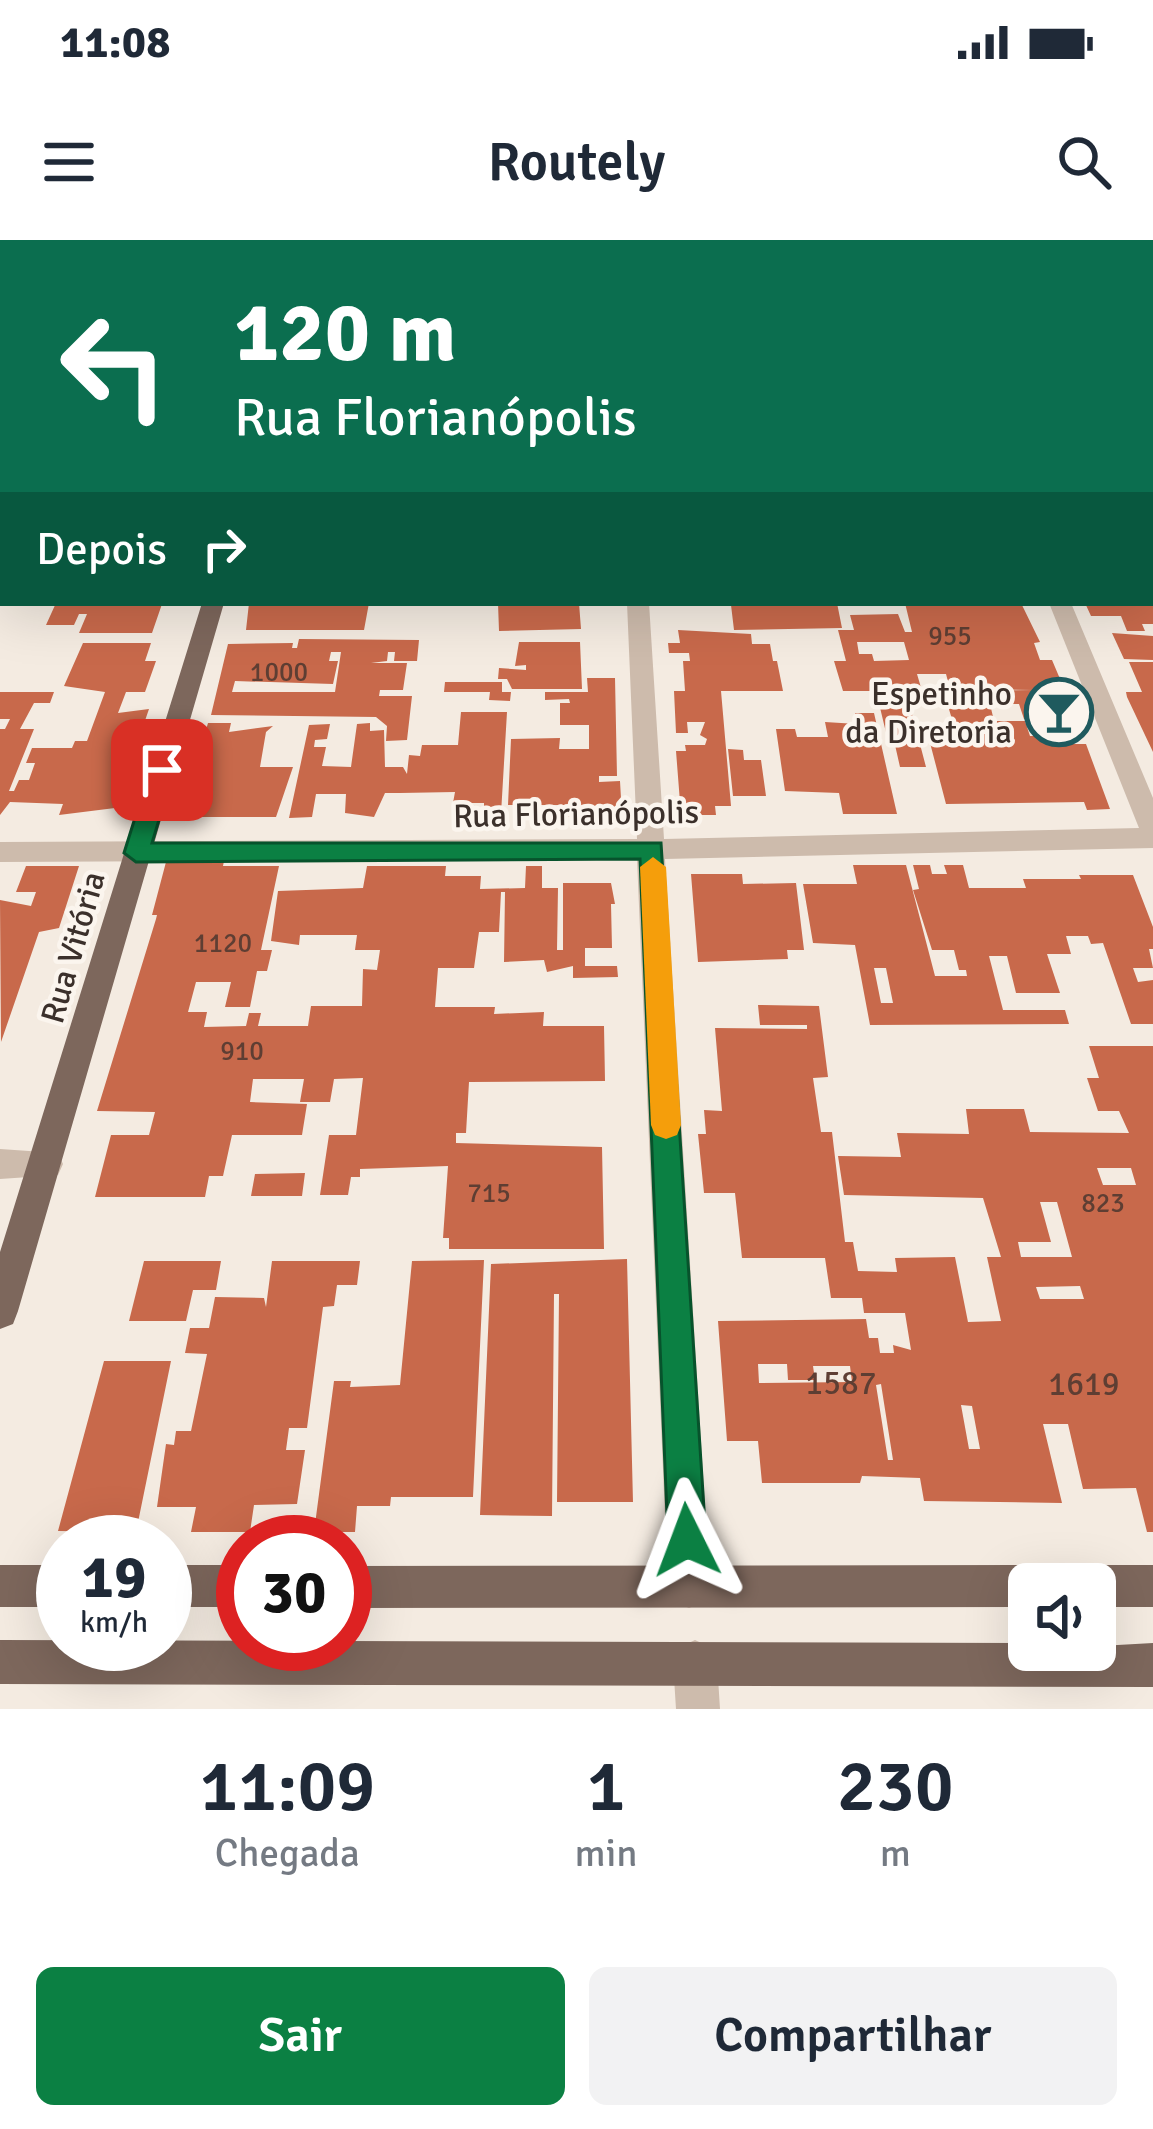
<!DOCTYPE html>
<html lang="pt">
<head>
<meta charset="utf-8">
<style>
	body { margin:0; font-family:Signika,sans-serif; background:#f2f2f3; color:#1f2937; height:100vh; display:flex; flex-direction:column; font-size:45px; white-space:nowrap }
	* { box-sizing:border-box; margin:0 }
	p { font-size:39px; color:#747a83 }
	.icon { flex:none; width:66px; height:66px; fill:none; stroke:currentColor; stroke-width:2; stroke-linecap:round; stroke-linejoin:round }
	.map { position:relative; height:1469px; overflow:hidden }
	.details { display:flex; flex-direction:column; background:#fff; flex:1 }
	.details>* { flex:none }
	.hud { position:absolute; left:0px; top:0px; width:1155px; height:366px; box-shadow:0 12px 48px #0002; background:#0b6e4f; color:#fff; overflow:hidden }
	.fabs { position:absolute; left:1008px; top:1323px; display:grid; gap:24px }
	.fabs a { display:grid; place-items:center; width:108px; height:108px; border-radius:18px; background:#fff; box-shadow:0 12px 48px #0002; font-size:60px }
	.speed { position:absolute; left:36px; top:1275px; display:flex; gap:24px; font-size:60px; font-weight:700; text-align:center }
	.speed>* { display:grid; place-content:center; width:156px; height:156px; border-radius:50%; background:#fff; box-shadow:0 12px 48px #0002; line-height:1 }
	.speed small { font-size:30px; font-weight:400 }
	.speed .limit { border:18px solid #d22; background:#fff; color:#111 }
	.pin { position:absolute; display:grid; place-items:center; width:102px; height:102px; color:#fff; margin:-51px; border-radius:24px; box-shadow:0 6px 18px #0006 }
	.me { position:absolute; width:132px; margin:-66px; rotate:357deg; stroke-linejoin:round; filter:drop-shadow(0 0 9px #0008) }
	.turn { display:flex; align-items:center; gap:42px; height:252px; padding:0 36px; font-size:54px }
	.turn .icon { width:156px; height:156px; stroke-width:2.5 }
	.turn b { display:block; font-size:84px; line-height:102px }
	.then { display:flex; align-items:center; height:114px; padding:0 36px; background:#0003; gap:24px; font-size:45px }
	.eta { display:flex; justify-content:space-evenly; align-items:center; height:204px; text-align:center }
	.eta b { font-size:72px; font-weight:600; line-height:84px }
	.action { display:flex; gap:24px; margin-top:auto; padding:24px 36px }
	.action a { flex:1; height:138px; border-radius:18px; background:#0b8043; color:#fff; font-size:48px; font-weight:600; line-height:138px; text-align:center }
	.action a+a { background:#f2f2f3; color:#1f2937 }
	.status { display:flex; justify-content:space-between; align-items:center; height:84px; padding:0 60px; background:#fff; direction:ltr }
	.status svg { height:33px; fill:currentColor }
	header { display:flex; justify-content:space-between; align-items:center; height:156px; padding:0 36px; background:#fff; font-size:54px; font-weight:600 }
	.map>svg:first-child { display:block }
	.building { fill:#c8694b; fill-rule:evenodd }
	.lines { fill:none; stroke-linecap:round; stroke-linejoin:round }
	.minor { fill:#cdbbac; fill-rule:evenodd }
	.primary { fill:#7d675c; fill-rule:evenodd }
	.route { fill:#0b8043; stroke:#07532c; stroke-width:3 }
	.slow { fill:#f59e0b }
	.labels { text-anchor:middle; stroke-width:9; stroke-linejoin:round; paint-order:stroke }
	.number-label { font-size:27px; fill:#5e3e33 }
	.poi-label { font-size:33px; fill:#3b302b; stroke:#fbf5ee; text-anchor:end }
	.street-label { font-size:33px; fill:#3b302b; stroke:#fbf5ee }
	.near-number-label { font-size:33px; fill:#5e3e33 }
</style>
</head>
<body>
<div class="status"><b>11:08</b><svg viewBox="0 0 49 12"><path d="M0 12V9h3v3zM5 12V6h3v6zM10 12V3h3v9zM15 12V0h3v12zM26 1h20v11H26zM47 4h2v5h-2z"/></svg></div>
<header><svg class="icon" aria-label="menu" viewBox="0 0 24 24"><path d="M4 6h16M4 12h16M4 18h16"/></svg>Routely<svg class="icon" aria-label="search" viewBox="0 0 24 24"><circle cx="10" cy="10" r="6"/><path d="M15 15l6 6"/></svg></header>
<div class="map">
<svg width="1153" height="1469" viewBox="0 0 1153 1469">
	<rect width="100%" height="100%" fill="#f4ebe1"/>
	<!-- building -->
	<path class="building" d="M 56,363 L 126,365 L 162,364 L 152,393 L 79,393 L 87,374 L 79,374 L 74,385 L 46,385 Z
		M 249,363 L 369,363 L 364,390 L 246,390 Z
		M 498,363 L 579,363 L 581,389 L 499,391 Z
		M 817,363 L 837,363 L 842,388 L 734,390 L 731,365 Z
		M 905,363 L 1021,363 L 1040,402 L 1034,403 L 1040,420 L 1052,420 L 1077,479 L 1024,479 L 1019,464 L 990,464 L 994,481 L 1025,481 L 1030,496 L 1060,496 L 1063,504 L 1086,504 L 1110,569 L 1087,570 L 1084,562 L 946,564 L 929,499 L 958,499 L 948,466 L 937,466 L 933,451 L 1033,450 L 950,449 L 946,434 L 917,434 L 922,451 L 906,451 L 926,527 L 900,527 L 895,505 L 889,505 L 876,451 L 843,451 L 834,421 L 846,421 L 838,390 L 854,390 L 850,375 L 898,374 L 905,392 L 912,392 ZM 857,402 L 904,402 L 909,420 L 874,421 L 872,414 L 859,414 Z
		M 1085,363 L 1153,363 L 1153,384 L 1142,384 L 1145,391 L 1127,391 L 1121,376 L 1091,376 Z
		M 678,390 L 751,394 L 752,404 L 770,404 L 773,421 L 777,421 L 783,451 L 721,451 L 731,566 L 715,566 L 716,575 L 681,575 L 676,511 L 686,511 L 685,505 L 705,505 L 707,499 L 700,495 L 705,482 L 687,482 L 688,493 L 676,493 L 674,451 L 685,451 L 683,421 L 690,421 L 689,413 L 669,413 L 668,403 L 680,403 Z
		M 1112,393 L 1153,396 L 1153,420 L 1124,419 Z
		M 299,399 L 419,400 L 417,421 L 394,421 L 395,412 L 388,412 L 387,421 L 371,423 L 407,423 L 403,450 L 380,450 L 379,456 L 412,456 L 407,500 L 386,501 L 387,486 L 376,477 L 211,475 L 228,404 L 293,403 L 292,408 L 297,408 ZM 331,412 L 341,412 L 335,452 L 232,452 L 235,441 L 333,444 L 338,421 L 329,421 Z
		M 519,402 L 580,402 L 582,449 L 512,449 L 507,439 L 498,439 L 499,428 L 526,430 L 526,425 L 515,426 Z
		M 83,403 L 151,403 L 145,421 L 156,421 L 145,452 L 126,452 L 118,473 L 149,469 L 115,568 L 59,575 L 63,564 L 10,562 L 0,575 L 0,489 L 5,489 L 10,479 L 0,479 L 0,452 L 54,452 L 50,463 L 34,463 L 20,489 L 34,489 L 9,551 L 14,551 L 19,540 L 29,540 L 35,523 L 26,523 L 32,508 L 72,508 L 75,501 L 87,501 L 105,452 L 64,446 Z
		M 1129,422 L 1153,422 L 1153,512 L 1127,457 L 1126,452 L 1142,452 Z
		M 587,438 L 615,438 L 617,536 L 599,536 L 599,542 L 620,541 L 622,576 L 559,577 L 558,565 L 508,565 L 511,499 L 560,498 L 559,509 L 589,509 L 589,485 L 560,485 L 560,463 L 570,463 L 569,459 L 545,460 L 545,452 L 588,452 Z
		M 445,442 L 502,442 L 502,452 L 511,452 L 510,461 L 489,460 L 490,452 L 444,452 Z
		M 461,472 L 507,472 L 501,574 L 484,574 L 484,563 L 453,563 L 455,552 L 400,553 L 385,553 L 374,577 L 345,573 L 346,554 L 316,554 L 312,577 L 289,578 L 309,485 L 330,484 L 327,499 L 315,500 L 314,507 L 326,507 L 322,526 L 351,527 L 357,484 L 370,483 L 370,491 L 384,490 L 385,527 L 403,527 L 407,534 L 409,515 L 420,516 L 422,505 L 458,505 Z
		M 855,473 L 874,473 L 897,574 L 843,574 L 839,553 L 785,551 L 776,489 L 795,489 L 797,497 L 828,497 L 825,482 L 857,484 Z
		M 208,483 L 231,483 L 229,492 L 273,486 L 266,492 L 260,527 L 293,527 L 276,577 L 180,577 Z
		M 728,509 L 743,510 L 744,520 L 761,520 L 766,556 L 733,556 Z
		M 224,621 L 223,626 L 279,626 L 261,710 L 272,710 L 267,731 L 257,731 L 250,767 L 225,767 L 231,742 L 196,742 L 188,772 L 207,772 L 204,787 L 246,786 L 249,773 L 261,773 L 258,786 L 308,786 L 311,766 L 362,766 L 363,729 L 377,730 L 380,710 L 355,710 L 357,695 L 300,695 L 299,705 L 271,701 L 278,651 L 363,648 L 367,626 L 446,626 L 445,636 L 481,636 L 480,649 L 525,648 L 526,626 L 542,626 L 542,648 L 558,648 L 557,710 L 563,710 L 563,643 L 611,643 L 615,664 L 611,664 L 612,708 L 585,708 L 585,726 L 617,726 L 618,737 L 573,738 L 573,726 L 547,732 L 544,720 L 504,722 L 505,652 L 501,652 L 499,692 L 479,692 L 474,728 L 438,728 L 435,767 L 495,767 L 494,774 L 544,772 L 543,786 L 604,786 L 605,841 L 469,842 L 466,893 L 456,893 L 456,903 L 602,907 L 604,1009 L 449,1009 L 449,998 L 443,998 L 448,926 L 360,929 L 360,937 L 351,937 L 348,955 L 320,955 L 329,895 L 356,895 L 363,838 L 334,839 L 330,862 L 300,862 L 304,839 L 253,839 L 250,862 L 307,864 L 302,895 L 232,895 L 223,936 L 209,936 L 205,957 L 95,957 L 111,895 L 149,895 L 155,872 L 97,871 L 156,679 L 157,675 L 152,675 L 166,622 Z
		M 853,625 L 906,625 L 935,736 L 967,736 L 966,730 L 959,730 L 954,710 L 932,710 L 913,650 L 919,649 L 913,625 L 930,625 L 932,634 L 947,634 L 944,625 L 963,625 L 969,648 L 1026,648 L 1023,639 L 1081,639 L 1079,635 L 1133,635 L 1153,687 L 1153,709 L 1149,709 L 1153,728 L 1133,728 L 1138,742 L 1153,740 L 1153,784 L 1131,784 L 1103,703 L 1091,704 L 1088,696 L 1066,696 L 1071,714 L 1047,714 L 1060,753 L 1016,753 L 1007,716 L 989,716 L 1003,770 L 1065,770 L 1069,784 L 870,785 L 855,705 L 813,703 L 803,644 L 857,644 ZM 874,728 L 886,728 L 893,763 L 881,763 Z
		M 26,626 L 79,626 L 59,688 L 39,692 L 1,802 L 0,660 L 31,666 L 36,652 L 16,652 Z
		M 691,634 L 742,634 L 743,644 L 796,643 L 804,710 L 787,710 L 788,719 L 698,722 Z
		M 758,765 L 819,766 L 828,837 L 813,838 L 821,892 L 832,892 L 845,1002 L 853,1002 L 858,1031 L 897,1032 L 895,1018 L 955,1017 L 968,1082 L 1001,1081 L 987,1017 L 1001,1017 L 983,958 L 844,955 L 838,916 L 901,917 L 897,893 L 969,894 L 966,869 L 1024,869 L 1030,892 L 1129,893 L 1119,871 L 1098,871 L 1087,838 L 1099,838 L 1089,806 L 1153,806 L 1153,1292 L 1147,1292 L 1136,1248 L 1083,1249 L 1068,1184 L 1043,1184 L 1062,1263 L 924,1261 L 920,1238 L 862,1236 L 860,1243 L 762,1243 L 758,1201 L 727,1201 L 718,1081 L 866,1079 L 869,1098 L 878,1098 L 880,1113 L 894,1113 L 893,1105 L 911,1110 L 905,1073 L 864,1073 L 862,1058 L 831,1058 L 825,1018 L 742,1018 L 735,953 L 704,953 L 698,894 L 706,894 L 704,870 L 722,871 L 715,788 L 807,789 L 807,785 L 760,785 ZM 1097,928 L 1131,928 L 1136,945 L 1103,945 ZM 1040,962 L 1057,962 L 1072,1017 L 1021,1017 L 1018,1002 L 1051,1002 ZM 1080,1046 L 1084,1059 L 1040,1059 L 1036,1047 ZM 758,1124 L 787,1124 L 788,1140 L 815,1140 L 813,1126 L 850,1126 L 852,1142 L 759,1143 ZM 881,1144 L 893,1220 L 888,1220 L 876,1145 ZM 961,1165 L 972,1166 L 980,1209 L 969,1209 Z
		M 305,933 L 302,956 L 251,956 L 255,934 Z
		M 627,1019 L 633,1262 L 557,1262 L 559,1054 L 554,1054 L 552,1276 L 480,1275 L 491,1024 Z
		M 484,1020 L 473,1257 L 391,1257 L 390,1266 L 357,1266 L 355,1292 L 314,1292 L 334,1141 L 351,1141 L 350,1147 L 400,1145 L 412,1021 Z
		M 144,1021 L 221,1021 L 216,1050 L 193,1050 L 186,1081 L 129,1081 Z
		M 272,1021 L 360,1021 L 357,1045 L 337,1045 L 334,1066 L 323,1067 L 307,1188 L 289,1188 L 286,1210 L 305,1210 L 297,1264 L 254,1265 L 250,1292 L 191,1292 L 196,1267 L 157,1267 L 166,1204 L 174,1205 L 176,1191 L 191,1191 L 207,1114 L 185,1113 L 190,1088 L 209,1088 L 215,1057 L 264,1058 L 266,1067 Z
		M 104,1121 L 171,1121 L 136,1292 L 58,1291 Z"/>
	<g class="lines">
		<!-- minor -->
		<path class="minor" d="M 25,0 L 41,0 L 23,3 Z
			M 608,0 L 624,0 L 624,3 L 608,3 Z
			M 902,0 L 918,0 L 920,3 L 904,3 Z
			M 1152,16 L 1153,16 L 1153,26 L 1152,26 Z
			M 0,17 L 3,17 L 3,27 L 0,27 Z
			M 3,40 L 3,54 L 0,55 L 0,41 Z
			M 1152,227 L 1153,227 L 1153,239 L 1152,239 Z
			M 0,231 L 3,231 L 3,243 L 0,243 Z
			M 627,363 L 649,363 L 664,599 L 1139,588 L 1049,363 L 1071,363 L 1153,558 L 1153,608 L 665,619 L 710,1347 L 704,1362 L 689,1368 L 674,1362 L 668,1347 L 637,619 L 0,622 L 0,602 L 637,599 Z
			M 0,909 L 58,913 L 63,924 L 58,935 L 0,939 Z
			M 695,1400 L 710,1407 L 717,1422 L 720,1469 L 676,1469 L 673,1422 L 680,1407 Z"/>
		<!-- primary -->
		<path class="primary" d="M 316,0 L 332,0 L 315,3 Z
			M 202,363 L 224,363 L 18,1071 L 13,1084 L 0,1089 L 0,1012 Z
			M 0,1325 L 63,1325 L 63,1367 L 0,1367 Z
			M 165,1325 L 243,1325 L 243,1367 L 165,1367 Z
			M 1029,1325 L 1044,1331 L 1049,1344 L 1029,1344 L 1029,1367 L 345,1368 L 345,1326 Z
			M 1095,1325 L 1153,1325 L 1153,1367 L 1095,1367 L 1095,1344 L 1075,1344 L 1080,1331 Z
			M 0,1400 L 1029,1403 L 1029,1410 L 1153,1403 L 1153,1447 L 0,1444 Z"/>
	</g>
	<!-- route -->
	<path class="route" d="M 162,521 L 174,530 L 152,603 L 661,603 L 706,1300 L 700,1314 L 687,1319 L 674,1314 L 668,1300 L 640,619 L 136,622 L 124,613 L 150,530 Z"/>
	<!-- slow -->
	<path class="slow" d="M 653,617 L 666,627 L 681,885 L 677,895 L 666,899 L 655,895 L 651,885 L 640,627 Z"/>
	<!-- icons -->
	<defs>
		<g id="bar-ring" transform="scale(3.45)"><circle r="9.5" fill="#fbf5ee" stroke="#1f5a5e" stroke-width="1.5"/><path d="M-6-5H6L.8 .8V4.5H3.5V6h-7V4.5H-.8V.8Z" fill="#1f5a5e"/></g>
	</defs>
	<g fill-rule="evenodd">
		<use href="#bar-ring" x="1059" y="472"/>
	</g>
	<g class="labels">
		<!-- number labels -->
		<g class="number-label">
			<text x="950" y="405">955</text>
			<text x="279" y="441">1000</text>
			<text x="223" y="712">1120</text>
			<text x="242" y="820">910</text>
			<text x="489" y="962">715</text>
			<text x="1103" y="972">823</text>
		</g>
		<!-- poi labels -->
		<g class="poi-label">
			<text x="1012" y="465">Espetinho<tspan x="1012" dy="38">da Diretoria</tspan></text>
		</g>
		<!-- street labels -->
		<g class="street-label">
			<text transform="translate(576 573) rotate(-1)" y="12">Rua Florianópolis</text>
			<text transform="translate(72 707) rotate(-74)" y="12">Rua Vitória</text>
		</g>
		<!-- near-number labels -->
		<g class="near-number-label">
			<text x="841" y="1154">1587</text>
			<text x="1084" y="1155">1619</text>
		</g>
	</g>
</svg>
<div class="fabs">
<a><svg class="icon" aria-label="sound" viewBox="0 0 24 24"><path d="M4 9h4l5-4v14l-5-4H4zM17 9q2 3 0 6"/></svg></a>
</div>
<div class="speed"><div>19<small>km/h</small></div><div class="limit">30</div></div>
<div class="pin" style="left:162px;top:530px;background:#d93025"><svg class="icon" aria-label="arrive" viewBox="0 0 24 24"><path d="M6 21V4h12l-3 4 3 4H6"/></svg></div>
<svg class="me" style="left:687px;top:1300px" viewBox="-20 -20 40 40"><path d="M0-17L14 15 0 8-14 15z" fill="#0b8043" stroke="#fff" stroke-width="4"/></svg>
<div class="hud">
<div class="turn"><svg class="icon" aria-label="left" viewBox="0 0 24 24"><path d="M17 20v-9H6M10 6l-5 5 5 5"/></svg><div><b>120 m</b>Rua Florianópolis</div></div>
<div class="then">Depois<svg class="icon" aria-label="right" viewBox="0 0 24 24"><path d="M7 20v-9h11M14 6l5 5-5 5"/></svg></div>
</div>
</div>
<section class="details">
<div class="eta">
<div><b>11:09</b><p>Chegada</p></div>
<div><b>1</b><p>min</p></div>
<div><b>230</b><p>m</p></div>
</div>
<div class="action"><a>Sair</a><a>Compartilhar</a></div>
</section>
</body>
</html>
